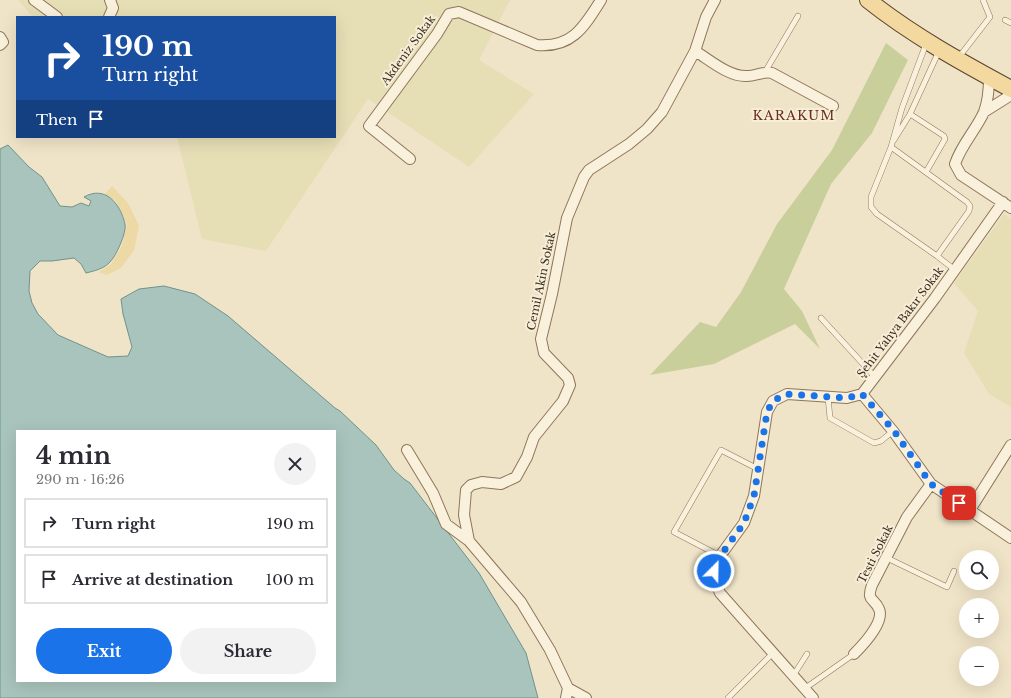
<!DOCTYPE html>
<html lang="en">
<head>
<meta charset="utf-8">
<style>
	body { margin:0; font-family:"Libre Baskerville",serif; background:#f2f2f3; color:#2b2b33; height:100vh; display:flex; flex-direction:column; font-size:15px; white-space:nowrap }
	* { box-sizing:border-box; margin:0 }
	p { font-size:13px; color:#7c7c81 }
	.icon { flex:none; width:22px; height:22px; fill:none; stroke:currentColor; stroke-width:2; stroke-linecap:round; stroke-linejoin:round }
	.map { position:relative; flex:1; overflow:hidden }
	.details { position:absolute; left:16px; top:430px; width:320px; height:252px; display:flex; flex-direction:column; background:#fff; border-radius:0px; box-shadow:0 4px 16px #0002 }
	.details>* { flex:none }
	.top-card { position:absolute; left:16px; top:16px; width:320px; height:122px; border-radius:0px; box-shadow:0 4px 16px #0002; background:#1a4fa0; color:#fff; overflow:hidden }
	.tools { position:absolute; left:959px; top:550px; display:grid; gap:8px }
	.tools a { display:grid; place-items:center; width:40px; height:40px; border-radius:50%; background:#fff; box-shadow:0 4px 16px #0002; font-size:20px }
	.pin { position:absolute; display:grid; place-items:center; width:34px; height:34px; color:#fff; margin:-17px; border-radius:8px; box-shadow:0 2px 6px #0006 }
	.me { position:absolute; width:44px; margin:-22px; rotate:23deg; stroke-linejoin:round; filter:drop-shadow(0 0 3px #0008) }
	.turn { display:flex; align-items:center; gap:14px; height:84px; padding:0 20px; font-size:18px }
	.turn .icon { width:52px; height:52px; stroke-width:2.5 }
	.turn b { display:block; font-size:28px; line-height:34px }
	.then { display:flex; align-items:center; height:38px; padding:0 20px; background:#0003; gap:8px; font-size:15px }
	.round { display:grid; place-items:center; flex:none; width:42px; height:42px; border-radius:21px; background:#f2f2f3 }
	.overview { display:flex; align-items:center; justify-content:space-between; height:68px; padding:0 20px }
	h1 { font-size:24px; font-weight:700; line-height:30px }
	.cta { display:flex; gap:8px; margin-top:auto; padding:8px 20px }
	.cta a { flex:1; height:46px; border-radius:24px; background:#1a73e8; color:#fff; font-size:16px; font-weight:700; line-height:46px; text-align:center }
	.cta a+a { background:#f2f2f3; color:#2b2b33 }
	ul { padding:0; list-style:none }
	li { display:flex; align-items:center; gap:12px; height:50px; margin:0 8px 6px; padding:0 12px; border:2px solid #e1e1e2; border-radius:0px }
	li div { flex:1 }
	li b { display:block; font-size:15px }
	li em { font-style:normal }
	.map>svg:first-child { display:block }
	.farmland { fill:#e6deb5 }
	.green { fill:#c9cf9b }
	.sand { fill:#ecd9a5 }
	.water { fill:#a9c4bc; stroke:#6f938a; fill-rule:evenodd }
	.lines { fill:none; stroke-linecap:round; stroke-linejoin:round }
	.lane-casing { stroke:#8d765c; stroke-width:6 }
	.street-casing { stroke:#8d765c; stroke-width:12 }
	.primary-casing { stroke:#5b4430; stroke-width:18 }
	.lane { stroke:#faf1dc; stroke-width:5 }
	.street { stroke:#faf1dc; stroke-width:10 }
	.primary { stroke:#f3d9a0; stroke-width:16 }
	.route { stroke:#1a73e8; stroke-width:7; stroke-dasharray:0 12.6 }
	.labels { text-anchor:middle; stroke-width:4; stroke-linejoin:round; paint-order:stroke }
	.street-label { font-size:11px; fill:#3d2e20; stroke:#f7eed8 }
	.quarter-label { font-size:13px; letter-spacing:1px; fill:#6b2e1e; stroke:#f7eed8 }
</style>
</head>
<body>
<div class="map">
<svg width="1011" height="698" viewBox="0 0 1011 698">
	<rect width="100%" height="100%" fill="#f0e4c8"/>
	<!-- farmland -->
	<path class="farmland" d="M 18,0 L 510,0 L 479,60 L 534,94 L 469,167 L 368,99 L 266,251 L 202,239 L 177,137 L 335,137 L 335,17 L 33,17 Z
		M 1004,214 L 1011,219 L 1011,407 L 989,394 L 964,353 L 978,311 L 954,283 Z"/>
	<!-- green -->
	<path class="green" d="M 886,43 L 908,60 L 872,133 L 831,184 L 784,289 L 802,311 L 820,349 L 795,324 L 714,364 L 650,375 L 700,322 L 716,327 L 741,292 L 777,224 L 832,150 Z"/>
	<!-- sand -->
	<path class="sand" d="M 112,186 L 128,203 L 139,226 L 134,250 L 121,268 L 107,275 L 99,272 L 111,264 L 122,246 L 127,224 L 116,201 L 105,194 Z"/>
	<!-- water -->
	<path class="water" d="M 8,145 L 29,167 L 42,177 L 60,206 L 72,207 L 81,203 L 89,206 L 91,201 L 84,197 C 105,185 120,203 125,224 C 127,232 116,257 109,263 C 103,269 94,271 86,273 L 81,264 L 74,258 L 52,261 L 40,261 L 30,271 L 29,291 L 32,303 L 38,314 L 58,335 L 108,357 L 128,356 L 132,347 L 123,314 L 121,299 L 139,289 L 164,286 L 195,294 L 228,316 L 335,408 L 340,411 L 376,445 L 394,470 L 404,479 L 410,483 L 479,573 L 526,653 L 538,698 L 0,698 L 0,149 ZM 17,431 L 335,431 L 335,681 L 17,681 Z"/>
	<g class="lines">
		<!-- lane casing -->
		<g class="lane-casing">
			<path id="lane" d="M 1005,20 L 1011,23
				M 959,57 L 990,17 L 983,0
				M 765,72 L 798,16
				M 910,114 L 944,136 L 945,139 L 926,172
				M 894,140 L 910,114 L 939,51
				M 891,147 L 967,202 L 970,206 L 969,211 L 937,256 L 877,214 L 871,207 L 871,197 L 891,147 L 902,108 L 926,44
				M 937,256 L 955,270
				M 821,318 L 875,377
				M 828,397 L 830,418 L 874,443 L 881,441 L 893,431
				M 720,556 L 674,532 L 721,450 L 758,469
				M 887,558 L 947,587 L 954,571
				M 793,676 L 807,654
				M 804,689 L 854,654
				M 728,698 L 773,653"/>
		</g>
		<!-- street casing -->
		<g class="street-casing">
			<path id="street" d="M 34,0 L 57,17
				M 109,17 L 113,8 L 110,0
				M 0,37 L 3,42 L 0,45
				M 695,51 C 710,60 729,77 747,76 C 756,76 763,71 772,73 L 833,106
				M 989,78 C 989,89 988,101 984,112 C 976,130 961,145 955,164 L 961,175 L 1011,208
				M 984,112 L 1011,95
				M 410,159 L 369,126 L 437,34 L 449,14 L 459,12 L 537,45 C 572,48 584,27 601,0
				M 862,394 L 893,431 L 931,484 L 1011,538
				M 407,450 L 433,493 L 446,524 L 469,541
				M 970,510 L 1011,445
				M 854,654 C 862,646 885,622 879,609 C 874,597 866,602 872,585 L 907,517 L 931,484
				M 568,688 L 586,698
				M 566,698 L 568,688 L 550,650 L 521,602 L 469,541 L 464,515 L 466,490 L 471,485 L 482,482 L 501,484 L 516,477 L 527,457 L 534,437 L 563,401 L 570,385 L 568,378 L 544,353 L 541,339 L 552,294 L 567,218 L 584,177 L 589,170 L 629,144 L 647,129 L 662,112 L 695,51 L 706,17 L 715,0
				M 813,698 L 720,593 L 714,579 L 715,563 L 744,523 L 754,496 L 767,412 L 773,401 L 787,394 L 847,398 L 862,394 L 935,298 L 1003,202"/>
		</g>
		<!-- primary casing -->
		<g class="primary-casing">
			<path id="primary" d="M 868,0 C 912,35 961,62 1011,89"/>
		</g>
		<!-- lane -->
		<use href="#lane" class="lane"/>
		<!-- street -->
		<use href="#street" class="street"/>
		<!-- primary -->
		<use href="#primary" class="primary"/>
	</g>
	<g class="lines">
		<!-- route -->
		<path class="route" d="M 714,571 L 715,563 L 744,523 L 754,496 L 767,412 L 773,401 L 786,394 L 847,398 L 862,394 L 894,431 L 931,484 L 959,503"/>
	</g>
	<g class="labels">
		<!-- street labels -->
		<g class="street-label">
			<text transform="translate(408 50) rotate(-54)" y="4">Akdeniz Sokak</text>
			<text transform="translate(541 281) rotate(-78)" y="4">Cemil Akin Sokak</text>
			<text transform="translate(900 322) rotate(-53)" y="4">Şehit Yahya Bakır Sokak</text>
			<text transform="translate(875 554) rotate(-63)" y="4">Testi Sokak</text>
		</g>
		<!-- quarter labels -->
		<g class="quarter-label">
			<text x="794" y="120">KARAKUM</text>
		</g>
	</g>
</svg>
<div class="tools">
<a><svg class="icon" aria-label="search" viewBox="0 0 24 24"><circle cx="10" cy="10" r="6"/><path d="M15 15l6 6"/></svg></a>
<a>+</a>
<a>−</a>
</div>
<div class="pin" style="left:959px;top:503px;background:#d93025"><svg class="icon" aria-label="arrive" viewBox="0 0 24 24"><path d="M6 21V4h12l-3 4 3 4H6"/></svg></div>
<svg class="me" style="left:714px;top:571px" viewBox="-20 -20 40 40"><circle r="17" fill="#1a73e8" stroke="#fff" stroke-width="3"/><path d="M0-11L8 9 0 5-8 9z" fill="#fff"/></svg>
<div class="top-card">
<div class="turn"><svg class="icon" aria-label="right" viewBox="0 0 24 24"><path d="M7 20v-9h11M14 6l5 5-5 5"/></svg><div><b>190 m</b>Turn right</div></div>
<div class="then">Then<svg class="icon" aria-label="arrive" viewBox="0 0 24 24"><path d="M6 21V4h12l-3 4 3 4H6"/></svg></div>
</div>
<section class="details">
<div class="overview"><div><h1>4 min</h1><p>290 m · 16:26</p></div><a class="round"><svg class="icon" aria-label="close" viewBox="0 0 24 24"><path d="M6 6l12 12M18 6L6 18"/></svg></a></div>
<ul>
<li><svg class="icon" aria-label="right" viewBox="0 0 24 24"><path d="M7 20v-9h11M14 6l5 5-5 5"/></svg><div><b>Turn right</b></div><em>190 m</em></li>
<li><svg class="icon" aria-label="arrive" viewBox="0 0 24 24"><path d="M6 21V4h12l-3 4 3 4H6"/></svg><div><b>Arrive at destination</b></div><em>100 m</em></li>
</ul>
<div class="cta"><a>Exit</a><a>Share</a></div>
</section>
</div>
</body>
</html>
